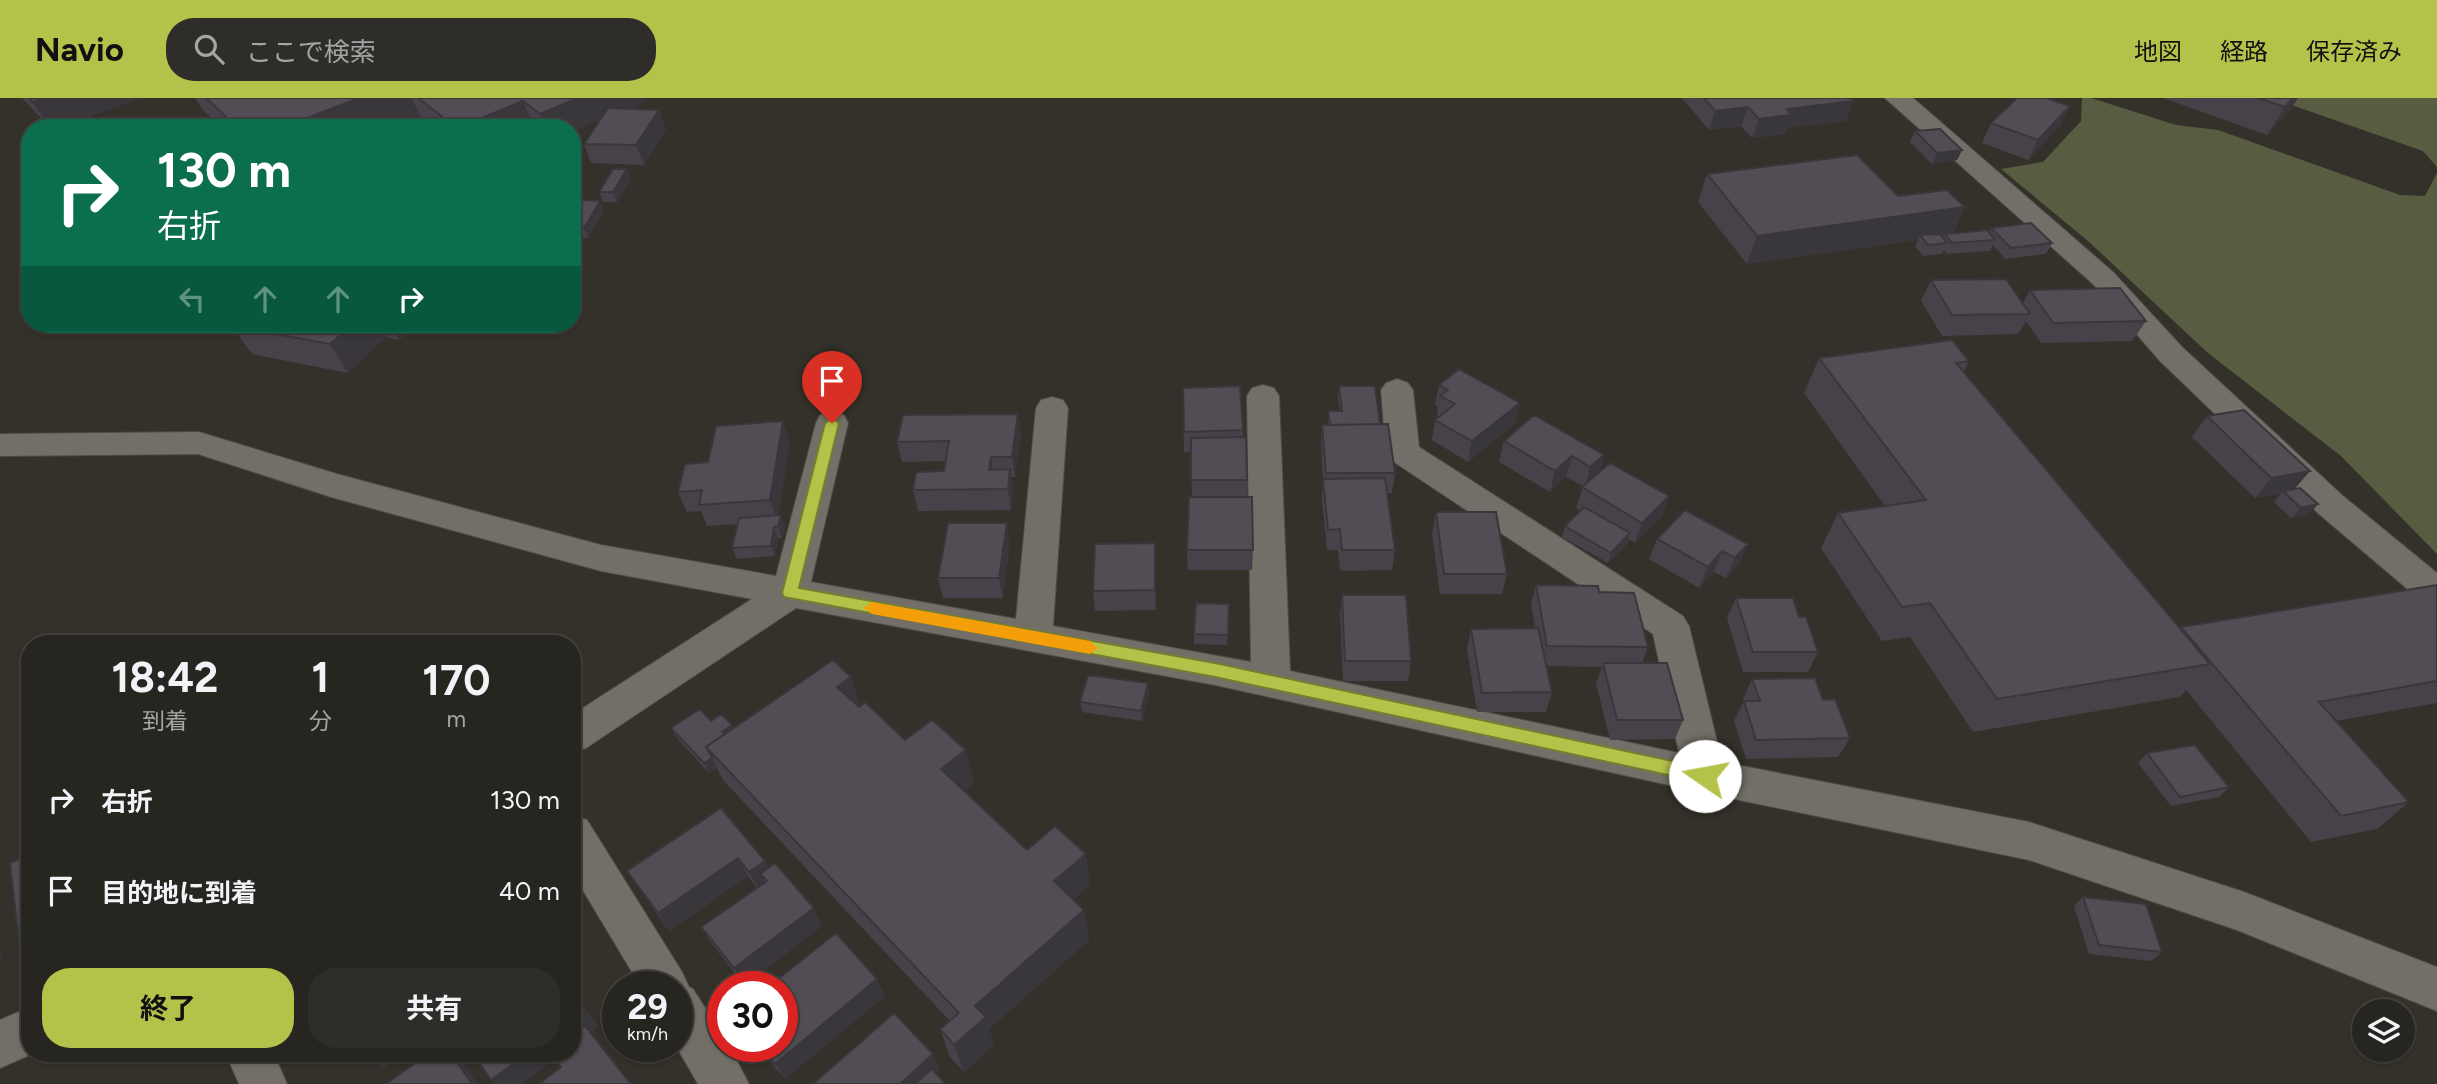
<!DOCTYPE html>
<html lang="ja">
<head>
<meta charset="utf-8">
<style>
	body { margin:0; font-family:Figtree,"Noto Sans JP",sans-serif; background:#2f2d29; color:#f1f3f6; height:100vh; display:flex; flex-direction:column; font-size:26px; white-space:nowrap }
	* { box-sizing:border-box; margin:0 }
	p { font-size:23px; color:#a4a5a5 }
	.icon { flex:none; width:38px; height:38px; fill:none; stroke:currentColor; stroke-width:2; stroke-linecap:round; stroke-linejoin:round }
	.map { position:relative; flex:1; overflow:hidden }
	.details { position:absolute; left:21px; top:537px; width:560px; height:427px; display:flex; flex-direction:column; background:#272520; border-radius:28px; box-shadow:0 2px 5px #0004,0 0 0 2px #43423e }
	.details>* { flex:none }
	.top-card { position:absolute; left:21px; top:21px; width:560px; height:214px; border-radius:28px; box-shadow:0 2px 5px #0004,0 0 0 2px #43423e; background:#0b6e4f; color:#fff; overflow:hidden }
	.fabs { position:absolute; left:2352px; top:901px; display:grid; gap:14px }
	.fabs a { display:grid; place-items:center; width:63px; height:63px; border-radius:50%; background:#272520; box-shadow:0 2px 5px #0004,0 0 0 2px #43423e; font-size:35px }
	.speed { position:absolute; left:602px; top:873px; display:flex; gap:14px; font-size:35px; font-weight:700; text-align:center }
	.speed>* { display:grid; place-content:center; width:91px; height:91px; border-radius:50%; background:#272520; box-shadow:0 2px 5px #0004,0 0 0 2px #43423e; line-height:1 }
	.speed small { font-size:18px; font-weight:400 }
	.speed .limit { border:10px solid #d22; background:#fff; color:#111 }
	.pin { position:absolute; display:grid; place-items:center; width:60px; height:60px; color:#fff; margin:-72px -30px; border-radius:50% 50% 50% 0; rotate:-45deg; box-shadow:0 0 7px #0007 }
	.pin .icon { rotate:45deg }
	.me { position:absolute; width:77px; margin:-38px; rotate:282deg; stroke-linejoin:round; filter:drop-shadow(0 0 5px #0008) }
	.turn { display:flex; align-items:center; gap:24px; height:147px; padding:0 21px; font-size:32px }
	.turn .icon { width:91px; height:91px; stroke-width:2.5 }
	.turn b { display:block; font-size:49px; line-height:60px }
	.lanes { display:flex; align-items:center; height:66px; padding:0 21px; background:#0003; justify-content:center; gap:35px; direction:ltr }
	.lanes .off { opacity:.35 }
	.eta { display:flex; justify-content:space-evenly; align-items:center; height:119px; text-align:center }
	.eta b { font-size:42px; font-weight:700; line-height:49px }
	.cta { display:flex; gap:14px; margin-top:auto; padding:14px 21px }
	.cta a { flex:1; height:80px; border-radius:28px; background:#b5c24a; color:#111; font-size:28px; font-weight:700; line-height:80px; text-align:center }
	.cta a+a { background:#2f2d29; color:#f1f3f6 }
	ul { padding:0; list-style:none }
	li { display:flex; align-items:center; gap:21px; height:91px; padding:0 21px }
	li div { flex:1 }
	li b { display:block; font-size:26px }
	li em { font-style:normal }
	header { display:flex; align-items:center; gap:42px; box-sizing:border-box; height:98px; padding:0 35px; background:#b5c24a; color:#111 }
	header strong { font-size:33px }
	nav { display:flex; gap:38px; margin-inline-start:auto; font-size:24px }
	.search { width:490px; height:63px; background:#2f2d29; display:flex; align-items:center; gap:18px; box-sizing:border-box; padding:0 24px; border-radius:28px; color:#a4a5a5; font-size:26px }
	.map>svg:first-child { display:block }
	.green { fill:#585d41 }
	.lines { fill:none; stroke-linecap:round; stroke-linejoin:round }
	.minor-casing { stroke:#4f4c47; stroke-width:2 }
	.minor { fill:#736f68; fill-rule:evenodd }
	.wall { fill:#474249 }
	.shaded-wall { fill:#39363c }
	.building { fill:#524d55; stroke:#39363c; stroke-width:2 }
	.route { fill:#b5c24a; stroke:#767e30; stroke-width:2 }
	.slow { fill:#f59e0b }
</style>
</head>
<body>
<header>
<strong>Navio</strong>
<div class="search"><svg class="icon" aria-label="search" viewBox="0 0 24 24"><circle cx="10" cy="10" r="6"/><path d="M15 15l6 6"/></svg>ここで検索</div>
<nav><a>地図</a><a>経路</a><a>保存済み</a></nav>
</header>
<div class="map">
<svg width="2437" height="986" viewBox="0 0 2437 986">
	<rect width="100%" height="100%" fill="#34312a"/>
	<!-- green -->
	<path class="green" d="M 2082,0 L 2091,0 L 2176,27 L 2218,32 L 2400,97 L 2425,98 L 2437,75 L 2437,456 L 2341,358 L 2208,255 L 2088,143 L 2001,71 L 2043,64 L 2081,23 Z
		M 2272,0 L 2437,0 L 2437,69 L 2423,53 Z"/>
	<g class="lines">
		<!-- minor casing -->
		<g class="minor-casing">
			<path id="minor" d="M 1885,0 L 1913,0 L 2113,174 L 2182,249 L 2343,398 L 2437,475 L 2437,509 L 2424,505 L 2319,416 L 2160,263 L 2093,186 Z
				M 1397,281 L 1408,285 L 1413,292 L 1419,349 L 1683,518 L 1689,528 L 1722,664 L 2029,724 L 2244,794 L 2437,869 L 2437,913 L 2237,832 L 2029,762 L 1705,695 L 1215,587 L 796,510 L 586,650 L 572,654 L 572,617 L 752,501 L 601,473 L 331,399 L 198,356 L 0,358 L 0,336 L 199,334 L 337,376 L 601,447 L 776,478 L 816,325 L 820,317 L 832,314 L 844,317 L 848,325 L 811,484 L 1016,521 L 1036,310 L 1041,302 L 1052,299 L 1063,302 L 1068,310 L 1053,528 L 1251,564 L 1247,298 L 1252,290 L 1263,287 L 1274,290 L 1279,298 L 1290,573 L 1679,655 L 1653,536 L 1391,362 L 1386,354 L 1381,292 L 1386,285 Z
				M 572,717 L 587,722 L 682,874 L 689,889 L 693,891 L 723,938 L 723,948 L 729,948 L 749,986 L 698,986 L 676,948 L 677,889 L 641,889 L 572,774 Z
				M 30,909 L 32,956 L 0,970 L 0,922 Z
				M 226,956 L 274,956 L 287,986 L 239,986 Z"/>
		</g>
		<!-- minor -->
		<use href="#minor" class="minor"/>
	</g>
	<!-- wall -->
	<path class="wall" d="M 22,0 L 141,0 L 57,30 L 50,30 Z
		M 195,0 L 644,0 L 646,3 L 628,11 L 666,31 L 644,67 L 591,65 L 584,46 L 600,23 L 572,30 L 434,30 L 421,20 L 420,17 L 386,30 L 222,30 L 202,11 Z
		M 1682,0 L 1850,0 L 1853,3 L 1846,23 L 1787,30 L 1785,36 L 1752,40 L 1741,28 L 1709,32 Z
		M 2163,0 L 2298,0 L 2291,10 L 2267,37 Z
		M 1991,25 L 2060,28 L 2028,62 L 1982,45 Z
		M 1915,33 L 1962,52 L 1957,62 L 1932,66 L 1910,44 Z
		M 1707,76 L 1898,98 L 1965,109 L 1953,135 L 1989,135 L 1991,130 L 2052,145 L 2046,156 L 2005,161 L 1993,147 L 1990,153 L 1947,156 L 1944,152 L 1942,156 L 1923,158 L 1915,148 L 1918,142 L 1747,166 L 1698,104 Z
		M 631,81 L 617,104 L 603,104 L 599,94 Z
		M 604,113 L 588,140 L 576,140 L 572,131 L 572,116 Z
		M 1931,182 L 2023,205 L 2030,192 L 2146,223 L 2132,243 L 2041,245 L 2026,223 L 2018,236 L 1942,238 L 1921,203 Z
		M 235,226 L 416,226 L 399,242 L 386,239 L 348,275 L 252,256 L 232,228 Z
		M 1819,260 L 1969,263 L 1964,274 L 2180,530 L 2437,487 L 2437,605 L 2336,623 L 2409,704 L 2377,731 L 2311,744 L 2186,592 L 2180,599 L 1973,634 L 1910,539 L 1882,543 L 1821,450 L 1838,415 L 1885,408 L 1804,295 Z
		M 1439,287 L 1520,305 L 1515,326 L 1468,364 L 1432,342 L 1435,322 L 1438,319 L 1437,318 L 1438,309 L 1435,307 Z
		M 1339,288 L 1380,326 L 1395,375 L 1392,395 L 1387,395 L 1395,452 L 1392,472 L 1340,473 L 1338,452 L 1327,452 L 1322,401 L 1323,382 L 1321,347 L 1322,327 L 1328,327 L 1328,313 L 1340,313 L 1338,299 Z
		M 1183,290 L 1243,332 L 1247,382 L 1247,399 L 1253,452 L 1252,472 L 1188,472 L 1187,452 L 1192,399 L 1191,354 L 1184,354 Z
		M 2207,318 L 2295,391 L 2309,417 L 2291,420 L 2274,404 L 2281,395 L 2255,400 L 2192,339 Z
		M 1021,336 L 1015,379 L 1011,379 L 1013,392 L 1011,412 L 918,413 L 913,392 L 944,373 L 946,363 L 902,364 L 897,344 Z
		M 1504,343 L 1604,357 L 1599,374 L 1669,398 L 1662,418 L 1635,445 L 1629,441 L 1627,446 L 1608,465 L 1562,439 L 1565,428 L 1581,413 L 1576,410 L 1583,388 L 1566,379 L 1550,394 L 1499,364 Z
		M 790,344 L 778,417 L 785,428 L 782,440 L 778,440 L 775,458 L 737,461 L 732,450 L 738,426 L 707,428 L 701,413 L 687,414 L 678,394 L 708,364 Z
		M 1436,414 L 1507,476 L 1502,496 L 1440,496 L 1432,435 Z
		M 1657,441 L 1748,446 L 1739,466 L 1726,480 L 1714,474 L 1699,490 L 1649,461 Z
		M 1010,445 L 1003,500 L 943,500 L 938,480 Z
		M 1156,465 L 1156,512 L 1095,513 L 1093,493 Z
		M 1536,487 L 1599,494 L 1648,549 L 1642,565 L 1683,622 L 1675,641 L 1610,642 L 1596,585 L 1602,569 L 1546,568 L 1552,594 L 1546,614 L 1477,614 L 1467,551 L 1471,531 L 1535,530 L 1531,507 Z
		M 1342,497 L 1411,563 L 1408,583 L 1343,583 L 1340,517 Z
		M 1736,500 L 1799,519 L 1818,554 L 1808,574 L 1743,574 L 1727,520 Z
		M 1229,506 L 1227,547 L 1194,546 L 1194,536 Z
		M 1752,581 L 1823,602 L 1850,640 L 1838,659 L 1746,661 L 1734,623 L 1744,603 L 1743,601 Z
		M 1149,595 L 1142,623 L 1082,614 L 1080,604 Z
		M 861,607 L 905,642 L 966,652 L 974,685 L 964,693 L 1027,752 L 1090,787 L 1073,802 L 1084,812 L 1089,842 L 989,931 L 994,947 L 964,974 L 950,959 L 940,931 L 950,923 L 723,682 L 717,670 L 709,675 L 677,640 L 671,630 L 711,623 L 734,630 Z
		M 2147,655 L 2229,689 L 2219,699 L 2171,708 L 2138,665 Z
		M 721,710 L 765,763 L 768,770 L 822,828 L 744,887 L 712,846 L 701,829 L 757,790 L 748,778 L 669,833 L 627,773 Z
		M 2083,799 L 2162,854 L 2151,863 L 2089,856 L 2074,808 Z
		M 885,898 L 785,981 L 757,948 L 782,948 Z"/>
	<!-- shaded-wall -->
	<path class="shaded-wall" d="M 44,0 L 141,0 L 57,30 L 51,30 L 32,4 Z
		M 359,0 L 411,0 L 420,17 L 386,30 L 281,30 Z
		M 578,0 L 644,0 L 646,3 L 572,34 L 572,30 L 545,30 L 540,16 Z
		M 2293,0 L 2298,0 L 2291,10 L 2267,37 L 2285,9 Z
		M 523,3 L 534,30 L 457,30 Z
		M 1853,3 L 1846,23 L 1787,30 L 1785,36 L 1752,40 L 1759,21 L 1787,11 Z
		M 2070,8 L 2060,28 L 2028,62 L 2038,42 Z
		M 1748,9 L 1741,28 L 1709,32 L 1715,13 Z
		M 659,12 L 666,31 L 644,67 L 636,47 Z
		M 1962,52 L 1957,62 L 1932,66 L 1937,55 Z
		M 627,71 L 631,81 L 617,104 L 613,94 Z
		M 600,103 L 604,113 L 588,140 L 584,130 Z
		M 1965,109 L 1951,138 L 1945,136 L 1943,139 L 1923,142 L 1920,137 L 1918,142 L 1747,166 L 1757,138 Z
		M 353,226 L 378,226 L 386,239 L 348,275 L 330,246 Z
		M 390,226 L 416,226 L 399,242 Z
		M 1520,305 L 1515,326 L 1468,364 L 1472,343 Z
		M 1018,316 L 1021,336 L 1015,379 L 1012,359 Z
		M 783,323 L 790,344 L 777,423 L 770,402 Z
		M 1604,357 L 1598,377 L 1585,389 L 1590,369 Z
		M 1572,358 L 1566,379 L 1550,394 L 1555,373 Z
		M 991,359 L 994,380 L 992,392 L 989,372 Z
		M 1010,371 L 1013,392 L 1011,412 L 1008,391 Z
		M 2310,373 L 2293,393 L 2283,393 L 2281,395 L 2255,400 L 2271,380 Z
		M 1669,398 L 1662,418 L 1635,445 L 1642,425 Z
		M 2318,406 L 2309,417 L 2291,420 L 2301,410 Z
		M 781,417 L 785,428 L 782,440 L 778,429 Z
		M 1007,425 L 1010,445 L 1003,500 L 999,480 Z
		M 774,429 L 778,440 L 775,458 L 771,448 Z
		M 1630,435 L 1627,446 L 1608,465 L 1611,455 Z
		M 1155,445 L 1156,465 L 1156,512 L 1155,492 Z
		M 1748,446 L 1739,466 L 1726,480 L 1735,460 Z
		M 1722,453 L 1714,474 L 1699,490 L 1708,469 Z
		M 851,579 L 862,612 L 837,589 Z
		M 1148,585 L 1149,595 L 1142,623 L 1141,613 Z
		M 732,627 L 737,637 L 727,644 L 722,634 Z
		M 966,652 L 974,685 L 950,704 L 941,671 Z
		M 712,660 L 717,670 L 709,675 L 704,665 Z
		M 1086,756 L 1090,787 L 1059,814 L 1054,783 Z
		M 738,760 L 748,778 L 669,833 L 658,815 Z
		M 765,763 L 774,782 L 767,783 L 760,776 L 766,787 L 759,792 L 749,774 Z
		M 814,810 L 822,828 L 744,887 L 734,870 Z
		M 1084,812 L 1089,842 L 989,931 L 994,947 L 964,974 L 954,947 L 975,908 Z
		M 30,838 L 30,851 L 19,843 Z
		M 0,852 L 3,862 L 0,864 Z
		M 877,881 L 885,898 L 785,981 L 775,966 Z
		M 572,893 L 599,928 L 591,934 L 632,986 L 572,948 Z
		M 365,956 L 404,956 L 383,971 Z
		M 451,956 L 456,956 L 460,960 L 478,986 L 472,986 Z
		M 527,956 L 562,956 L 522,986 L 495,986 L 491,982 Z
		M 933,956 L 940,972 L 924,986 L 900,986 Z"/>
	<!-- building -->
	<path class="building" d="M 29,0 L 44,0 L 32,4 Z
		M 206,0 L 359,0 L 281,30 L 238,30 Z
		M 418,0 L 578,0 L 540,16 L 523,3 L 457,30 Z
		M 1704,0 L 1850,0 L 1853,3 L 1787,11 L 1791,17 L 1759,21 L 1748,9 L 1715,13 Z
		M 2017,0 L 2046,0 L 2070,8 L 2038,42 L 1991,25 Z
		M 2258,0 L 2293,0 L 2285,9 Z
		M 608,10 L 659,12 L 636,47 L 584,46 Z
		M 1940,31 L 1962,52 L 1937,55 L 1915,33 Z
		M 1857,57 L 1898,98 L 1947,92 L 1965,109 L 1757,138 L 1707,76 Z
		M 613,71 L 627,71 L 613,94 L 599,94 Z
		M 581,102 L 600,103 L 584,130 L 572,129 L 575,122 L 572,122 L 572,116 Z
		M 2031,125 L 2052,145 L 2011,150 L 1991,130 Z
		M 1987,132 L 1995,142 L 1952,145 L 1945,136 Z
		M 1940,136 L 1947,145 L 1928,147 L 1920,137 Z
		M 2006,181 L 2030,216 L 1952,217 L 1931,182 Z
		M 2120,190 L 2146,223 L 2053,225 L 2030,192 Z
		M 235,226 L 353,226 L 330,246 L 232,228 Z
		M 1952,242 L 1969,263 L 1956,265 L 2210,566 L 1997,601 L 1930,505 L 1902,509 L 1838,415 L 1926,402 L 1819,260 Z
		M 1459,271 L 1520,305 L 1472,343 L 1435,322 L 1455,306 L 1440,298 L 1448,292 L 1439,287 Z
		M 1240,288 L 1243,332 L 1184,334 L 1183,290 Z
		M 1339,288 L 1375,288 L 1380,326 L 1330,327 L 1328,313 L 1342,313 Z
		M 2244,312 L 2310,373 L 2271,380 L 2207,318 Z
		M 1018,316 L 1012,359 L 991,359 L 989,372 L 1010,371 L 1008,391 L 913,392 L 916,374 L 944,373 L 949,343 L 897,344 L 903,317 Z
		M 1534,317 L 1604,357 L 1590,369 L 1572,358 L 1555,373 L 1504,343 Z
		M 783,323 L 770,402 L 699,407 L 702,392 L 678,394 L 685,366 L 708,364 L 716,328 Z
		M 1388,326 L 1395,375 L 1326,375 L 1322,327 Z
		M 1246,339 L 1247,382 L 1191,382 L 1191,340 Z
		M 1610,365 L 1669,398 L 1642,425 L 1582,389 Z
		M 1385,380 L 1395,452 L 1342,452 L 1340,431 L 1328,432 L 1323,381 Z
		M 2300,390 L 2318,406 L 2301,410 L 2283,393 Z
		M 1189,399 L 1252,399 L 1253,452 L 1187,452 Z
		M 1584,409 L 1630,435 L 1611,455 L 1565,428 Z
		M 1685,412 L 1748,446 L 1735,460 L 1722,453 L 1708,469 L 1657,441 Z
		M 1436,414 L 1496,414 L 1507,476 L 1444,476 Z
		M 781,417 L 778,429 L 774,429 L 771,448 L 732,450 L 739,420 Z
		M 948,425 L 1007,425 L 999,480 L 938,480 Z
		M 1155,445 L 1155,492 L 1093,493 L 1095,446 Z
		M 1536,487 L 1598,488 L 1599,494 L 1634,495 L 1648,549 L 1547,548 Z
		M 2437,487 L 2437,583 L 2319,604 L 2409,704 L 2341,718 L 2181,529 Z
		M 1342,497 L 1406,497 L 1411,563 L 1345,563 Z
		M 1736,500 L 1793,500 L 1799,519 L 1806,519 L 1818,554 L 1753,554 Z
		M 1196,505 L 1229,506 L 1228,537 L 1194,536 Z
		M 1538,530 L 1552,594 L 1482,595 L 1471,531 Z
		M 833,562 L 851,579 L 837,589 L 859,609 L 865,604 L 905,642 L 932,622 L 966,652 L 941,671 L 1027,752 L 1055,728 L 1086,756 L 1054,783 L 1084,812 L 975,908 L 986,919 L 954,947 L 940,931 L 959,915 L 706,649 Z
		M 1603,565 L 1667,565 L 1683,622 L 1617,622 Z
		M 1088,577 L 1148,585 L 1141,613 L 1080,604 Z
		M 1815,580 L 1823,602 L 1835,601 L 1850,640 L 1756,642 L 1744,603 L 1760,603 L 1752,581 Z
		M 700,611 L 711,623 L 721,616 L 732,627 L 722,634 L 725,636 L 706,649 L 712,660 L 704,665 L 671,630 Z
		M 2195,647 L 2229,689 L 2180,699 L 2147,655 Z
		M 721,710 L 765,763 L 749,774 L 738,760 L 658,815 L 627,773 Z
		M 30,756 L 30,838 L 19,843 L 10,765 Z
		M 775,765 L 814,810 L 734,870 L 701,829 L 767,783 L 760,776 Z
		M 2083,799 L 2146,806 L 2162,854 L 2099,847 Z
		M 836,835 L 877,881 L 775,966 L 761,948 L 782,948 L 782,889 L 768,889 Z
		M 572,894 L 585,911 L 572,921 Z
		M 894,915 L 933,956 L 900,986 L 813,986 Z
		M 585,928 L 631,986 L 539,986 L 561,969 L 552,956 L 572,956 L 572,938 Z
		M 428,956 L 451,956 L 472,986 L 386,986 Z
		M 473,956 L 527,956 L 491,982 Z
		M 932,971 L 946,986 L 915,986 Z"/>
	<!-- route -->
	<path class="route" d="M 832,320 L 839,325 L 799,490 L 1215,565 L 1705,670 L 1714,678 L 1705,685 L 1215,579 L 784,499 L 782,495 L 825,325 Z"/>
	<!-- slow -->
	<path class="slow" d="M 872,504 L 1090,543 L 1098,550 L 1090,556 L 872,516 L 864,510 Z"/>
</svg>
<div class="fabs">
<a><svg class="icon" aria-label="layers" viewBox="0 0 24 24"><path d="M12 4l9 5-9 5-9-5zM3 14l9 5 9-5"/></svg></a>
</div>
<div class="speed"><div>29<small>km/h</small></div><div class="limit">30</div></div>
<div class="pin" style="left:832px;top:325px;background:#d93025"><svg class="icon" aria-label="arrive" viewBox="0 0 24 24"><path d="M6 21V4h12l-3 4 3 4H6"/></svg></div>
<svg class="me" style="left:1705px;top:678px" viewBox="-20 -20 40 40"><circle r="19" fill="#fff"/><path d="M0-13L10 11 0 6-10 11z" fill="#b5c24a"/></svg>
<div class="top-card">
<div class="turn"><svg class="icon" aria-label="right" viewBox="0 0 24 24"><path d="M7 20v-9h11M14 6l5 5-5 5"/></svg><div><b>130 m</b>右折</div></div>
<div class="lanes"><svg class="icon off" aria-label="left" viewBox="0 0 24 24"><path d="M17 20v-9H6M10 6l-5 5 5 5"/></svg><svg class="icon off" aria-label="ahead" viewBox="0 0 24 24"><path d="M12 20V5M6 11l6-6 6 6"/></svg><svg class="icon off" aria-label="ahead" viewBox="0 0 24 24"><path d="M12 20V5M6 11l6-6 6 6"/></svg><svg class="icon" aria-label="right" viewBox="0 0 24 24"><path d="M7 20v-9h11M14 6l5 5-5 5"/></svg></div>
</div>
<section class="details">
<div class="eta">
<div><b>18:42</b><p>到着</p></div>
<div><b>1</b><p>分</p></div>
<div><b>170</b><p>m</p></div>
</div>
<ul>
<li><svg class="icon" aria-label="right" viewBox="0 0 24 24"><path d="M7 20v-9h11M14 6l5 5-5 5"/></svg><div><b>右折</b></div><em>130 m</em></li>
<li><svg class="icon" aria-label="arrive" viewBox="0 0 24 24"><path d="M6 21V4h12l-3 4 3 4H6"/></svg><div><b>目的地に到着</b></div><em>40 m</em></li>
</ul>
<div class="cta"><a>終了</a><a>共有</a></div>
</section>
</div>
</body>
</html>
